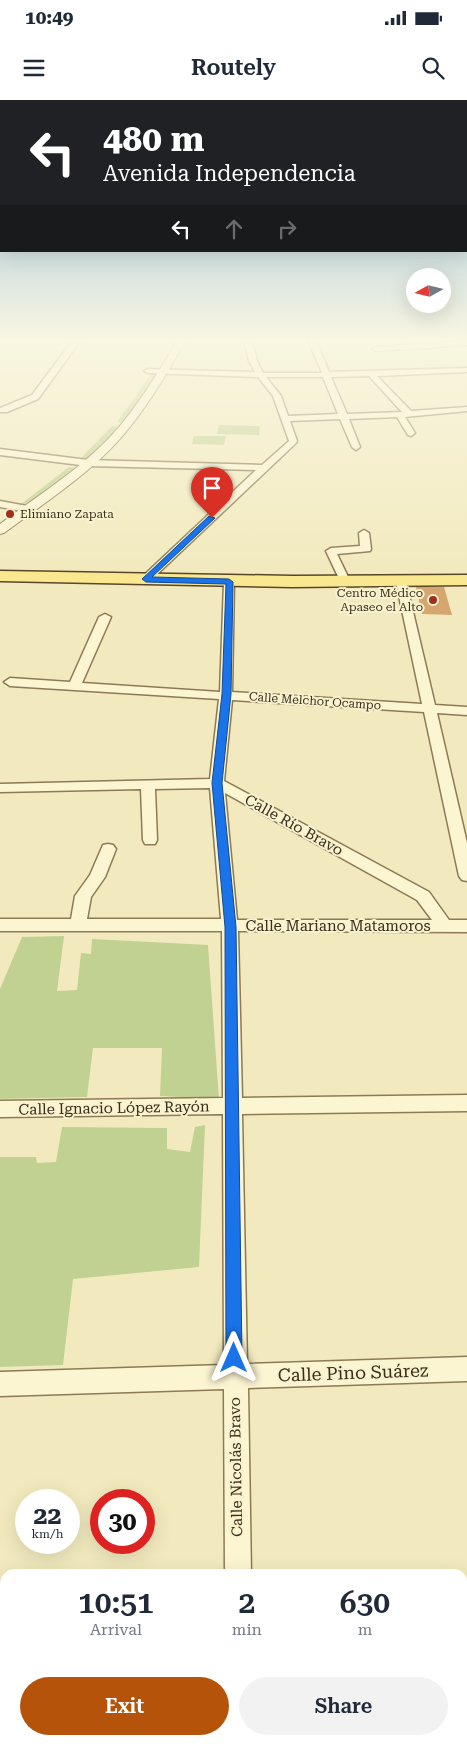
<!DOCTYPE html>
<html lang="en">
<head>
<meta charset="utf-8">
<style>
	body { margin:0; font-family:"Roboto Serif",serif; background:#f2f2f3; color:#1f2937; height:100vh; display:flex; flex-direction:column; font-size:19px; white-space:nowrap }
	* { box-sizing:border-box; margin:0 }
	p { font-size:16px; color:#747a83 }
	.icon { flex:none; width:28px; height:28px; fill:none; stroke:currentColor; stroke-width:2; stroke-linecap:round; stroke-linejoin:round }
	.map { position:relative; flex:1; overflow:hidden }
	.drawer { position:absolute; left:0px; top:1469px; width:468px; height:176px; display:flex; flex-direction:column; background:#fff; border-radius:15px 15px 0 0; box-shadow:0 5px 20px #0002 }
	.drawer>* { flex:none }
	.top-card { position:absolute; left:0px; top:0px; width:468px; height:152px; box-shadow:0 5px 20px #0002; background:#202124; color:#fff; overflow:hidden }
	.needle { width:32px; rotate:262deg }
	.controls { position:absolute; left:406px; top:168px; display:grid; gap:10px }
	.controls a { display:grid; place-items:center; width:45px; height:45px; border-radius:50%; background:#fff; box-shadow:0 5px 20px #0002; font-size:25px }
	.speed { position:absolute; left:15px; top:1389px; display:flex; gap:10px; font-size:25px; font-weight:700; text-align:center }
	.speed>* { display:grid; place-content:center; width:65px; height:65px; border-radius:50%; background:#fff; box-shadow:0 5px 20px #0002; line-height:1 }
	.speed small { font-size:12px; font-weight:400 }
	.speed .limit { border:8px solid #d22; background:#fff; color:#111 }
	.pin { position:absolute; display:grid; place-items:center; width:42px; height:42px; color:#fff; margin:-51px -21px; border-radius:50% 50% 50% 0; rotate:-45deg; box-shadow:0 0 5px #0007 }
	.pin .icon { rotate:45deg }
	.me { position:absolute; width:55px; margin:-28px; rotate:0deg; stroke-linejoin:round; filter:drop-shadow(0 0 4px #0008) }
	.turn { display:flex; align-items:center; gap:18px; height:105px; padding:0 20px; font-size:22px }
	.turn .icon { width:65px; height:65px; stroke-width:2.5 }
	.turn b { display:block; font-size:35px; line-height:42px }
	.lanes { display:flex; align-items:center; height:48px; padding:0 20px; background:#0003; justify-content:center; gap:25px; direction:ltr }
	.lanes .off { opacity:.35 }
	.eta { display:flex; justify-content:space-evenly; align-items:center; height:85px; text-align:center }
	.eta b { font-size:30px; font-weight:600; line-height:35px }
	.action { display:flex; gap:10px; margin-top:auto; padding:10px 20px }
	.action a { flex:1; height:58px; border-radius:30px; background:#b45309; color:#fff; font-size:20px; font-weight:600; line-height:58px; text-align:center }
	.action a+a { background:#f2f2f3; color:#1f2937 }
	.status { display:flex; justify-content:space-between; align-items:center; height:35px; padding:0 25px; background:#fff; direction:ltr }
	.status svg { height:14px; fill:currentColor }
	header { display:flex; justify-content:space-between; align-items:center; height:65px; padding:0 20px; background:#fff; font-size:22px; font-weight:600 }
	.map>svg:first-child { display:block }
	.green { fill:#c1d191 }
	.building { fill:#d5a76f }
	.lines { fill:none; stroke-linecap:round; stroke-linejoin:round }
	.minor-casing { stroke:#8c7a54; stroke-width:3 }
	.tertiary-casing { stroke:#8c7a54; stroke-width:2 }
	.primary-casing { stroke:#594629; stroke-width:3 }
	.minor { fill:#fcf5d2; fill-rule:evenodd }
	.tertiary { fill:#fcf5d2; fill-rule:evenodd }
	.primary { fill:#fae891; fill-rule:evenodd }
	.route { fill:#1a73e8; stroke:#114b97 }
	.poi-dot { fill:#a22f1e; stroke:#f9f2ce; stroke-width:2 }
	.labels { text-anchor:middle; stroke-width:4; stroke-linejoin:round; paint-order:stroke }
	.far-poi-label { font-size:12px; fill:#3a2e1b; stroke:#f9f2ce; text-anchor:start }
	.far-street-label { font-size:12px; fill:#3a2e1b; stroke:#f9f2ce }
	.street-label { font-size:15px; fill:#3a2e1b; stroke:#f9f2ce }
	.near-street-label { font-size:18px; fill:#3a2e1b; stroke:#f9f2ce }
</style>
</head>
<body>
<div class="status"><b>10:49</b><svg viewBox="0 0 49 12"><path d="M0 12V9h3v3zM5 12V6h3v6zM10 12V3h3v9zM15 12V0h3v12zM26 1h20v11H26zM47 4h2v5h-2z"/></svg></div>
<header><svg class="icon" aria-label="menu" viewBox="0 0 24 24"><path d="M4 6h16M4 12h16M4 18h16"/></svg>Routely<svg class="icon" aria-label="search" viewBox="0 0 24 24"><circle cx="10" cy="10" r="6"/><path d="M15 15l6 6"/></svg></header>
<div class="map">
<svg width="467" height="1644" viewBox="0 0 467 1644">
	<rect width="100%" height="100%" fill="#f2eabe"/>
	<!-- green -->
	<path class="green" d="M 152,273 L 159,274 L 123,323 L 117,322 Z
		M 219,325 L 260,326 L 259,335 L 217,334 Z
		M 112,326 L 120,327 L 89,359 L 81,358 Z
		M 194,336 L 226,336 L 224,345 L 192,344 Z
		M 69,367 L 77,368 L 26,405 L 21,404 Z
		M 64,836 L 57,891 L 77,890 L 81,853 L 91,854 L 92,839 L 208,845 L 219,999 L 160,996 L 162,948 L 93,948 L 87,997 L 0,999 L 0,889 L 22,837 Z
		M 205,1025 L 199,1167 L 73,1179 L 63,1265 L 0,1267 L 0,1057 L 36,1057 L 37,1063 L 56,1062 L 62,1027 L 167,1028 L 167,1049 L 190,1052 L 195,1027 Z"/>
	<!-- building -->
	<path class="building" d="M 416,487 L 444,487 L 452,515 L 422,514 Z"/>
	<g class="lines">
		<!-- minor casing -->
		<g class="minor-casing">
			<path id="minor" d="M 73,240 L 81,240 L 38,299 L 7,312 L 0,312 L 0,308 L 32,295 Z
				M 244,240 L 252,240 L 257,261 L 263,273 L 322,273 L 308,240 L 316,240 L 329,272 L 467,268 L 467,272 L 377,276 L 411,311 L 467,307 L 467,311 L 405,317 L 415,333 L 411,336 L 408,335 L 397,317 L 349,319 L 360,347 L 356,350 L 352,347 L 340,319 L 290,321 L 297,341 L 296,343 L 150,481 L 146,482 L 141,479 L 142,477 L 256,370 L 88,366 L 0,355 L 0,349 L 88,360 L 262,365 L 289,341 L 273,296 L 258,277 L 148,273 L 144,271 L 148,269 L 255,272 L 249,261 ZM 369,276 L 402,312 L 347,314 L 331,277 ZM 266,277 L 323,277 L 338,314 L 288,316 L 281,296 Z
				M 467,241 L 467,245 L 376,251 L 372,249 L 376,247 Z
				M 0,401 L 27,406 L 32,409 L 27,412 L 0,407 Z
				M 364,430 L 369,433 L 371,449 L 370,451 L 337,454 L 351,483 L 346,486 L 342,485 L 326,451 L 331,448 L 360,446 L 359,433 Z
				M 229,479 L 234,482 L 232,592 L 422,604 L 396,482 L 401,479 L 406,482 L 435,605 L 467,607 L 467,615 L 437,613 L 467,743 L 467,781 L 462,780 L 459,776 L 424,612 L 232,600 L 224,681 L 429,792 L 449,820 L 467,820 L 467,832 L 238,831 L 242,998 L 467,995 L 467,1011 L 242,1014 L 247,1264 L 467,1257 L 467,1281 L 248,1288 L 251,1474 L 225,1474 L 224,1289 L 0,1296 L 0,1272 L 224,1265 L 223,1014 L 0,1017 L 0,1001 L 223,998 L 222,831 L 0,831 L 0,819 L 71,819 L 75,796 L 90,775 L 103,745 L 108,744 L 113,745 L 116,749 L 105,777 L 91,797 L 87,819 L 221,819 L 210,688 L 155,689 L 157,740 L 155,744 L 145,744 L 143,740 L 141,689 L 0,692 L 0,684 L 210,679 L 219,599 L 10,586 L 4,582 L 10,578 L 70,582 L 99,517 L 105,514 L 111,517 L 82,583 L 220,592 L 224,482 ZM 225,693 L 417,800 L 432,820 L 237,820 Z
				M 226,1640 L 256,1640 L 256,1644 L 226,1644 Z"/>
		</g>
		<!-- tertiary casing -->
		<g class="tertiary-casing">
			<path id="tertiary" d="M 178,240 L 186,240 C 166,275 145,311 118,341 C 85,377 43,404 4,433 L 0,434 L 0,424 C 37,396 78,371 110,337 C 137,308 157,274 178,240 Z"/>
		</g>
		<!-- primary casing -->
		<g class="primary-casing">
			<path id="primary" d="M 0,471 L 292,476 L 467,475 L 467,485 L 292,487 L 0,481 Z"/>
		</g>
		<!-- minor -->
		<use href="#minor" class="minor"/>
		<!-- tertiary -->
		<use href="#tertiary" class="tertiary"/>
		<!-- primary -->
		<use href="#primary" class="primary"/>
	</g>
	<!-- sky -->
	<linearGradient id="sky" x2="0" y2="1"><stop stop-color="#8cbad7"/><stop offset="0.51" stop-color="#f9f6e2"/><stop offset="1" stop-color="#f9f6e2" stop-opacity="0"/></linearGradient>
	<rect width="467" height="470" fill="url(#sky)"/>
	<!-- route -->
	<path class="route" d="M 209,416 L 215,418 L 152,477 L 229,479 L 233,482 L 231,594 L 222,683 L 236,827 L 242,1258 L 240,1263 L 234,1266 L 229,1263 L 226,1258 L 225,827 L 212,683 L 222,594 L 226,484 L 146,482 L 142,479 Z"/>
	<!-- markers -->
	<g class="poi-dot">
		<circle cx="10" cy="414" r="5"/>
		<circle cx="433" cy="500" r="5"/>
	</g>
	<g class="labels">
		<!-- far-poi labels -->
		<g class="far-poi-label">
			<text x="20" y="418">Elimiano Zapata</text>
			<text x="423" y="497" text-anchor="end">Centro Médico<tspan x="423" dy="14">Apaseo el Alto</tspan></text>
		</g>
		<!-- far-street labels -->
		<g class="far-street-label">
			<text transform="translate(315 601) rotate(4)" y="4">Calle Melchor Ocampo</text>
		</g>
		<!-- street labels -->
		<g class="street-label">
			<text transform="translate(294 725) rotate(29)" y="5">Calle Río Bravo</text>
			<text x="338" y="831">Calle Mariano Matamoros</text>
			<text transform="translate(114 1008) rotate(-1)" y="5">Calle Ignacio López Rayón</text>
			<text transform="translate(236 1367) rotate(-91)" y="5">Calle Nicolás Bravo</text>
		</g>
		<!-- near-street labels -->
		<g class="near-street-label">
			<text transform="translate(353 1273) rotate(-2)" y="6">Calle Pino Suárez</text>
		</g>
	</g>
</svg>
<div class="controls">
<a><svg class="needle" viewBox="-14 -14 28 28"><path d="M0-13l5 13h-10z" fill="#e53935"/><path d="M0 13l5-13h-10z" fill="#747a83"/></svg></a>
</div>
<div class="speed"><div>22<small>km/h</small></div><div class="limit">30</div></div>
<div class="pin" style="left:212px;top:418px;background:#d93025"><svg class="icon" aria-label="arrive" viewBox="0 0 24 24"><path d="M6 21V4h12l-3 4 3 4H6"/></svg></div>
<svg class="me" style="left:234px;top:1258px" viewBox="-20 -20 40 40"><path d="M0-17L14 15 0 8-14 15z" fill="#1a73e8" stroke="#fff" stroke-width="4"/></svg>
<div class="top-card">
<div class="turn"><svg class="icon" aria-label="left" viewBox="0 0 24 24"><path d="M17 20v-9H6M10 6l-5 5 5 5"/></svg><div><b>480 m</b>Avenida Independencia</div></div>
<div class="lanes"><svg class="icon" aria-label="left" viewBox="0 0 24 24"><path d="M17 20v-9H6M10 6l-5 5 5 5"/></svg><svg class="icon off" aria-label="ahead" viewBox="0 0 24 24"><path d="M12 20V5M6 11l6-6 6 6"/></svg><svg class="icon off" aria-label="right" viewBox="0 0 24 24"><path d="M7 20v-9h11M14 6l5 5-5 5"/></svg></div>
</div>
<section class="drawer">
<div class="eta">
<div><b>10:51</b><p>Arrival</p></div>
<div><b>2</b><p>min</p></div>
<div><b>630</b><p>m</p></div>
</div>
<div class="action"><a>Exit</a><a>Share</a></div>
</section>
</div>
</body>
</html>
